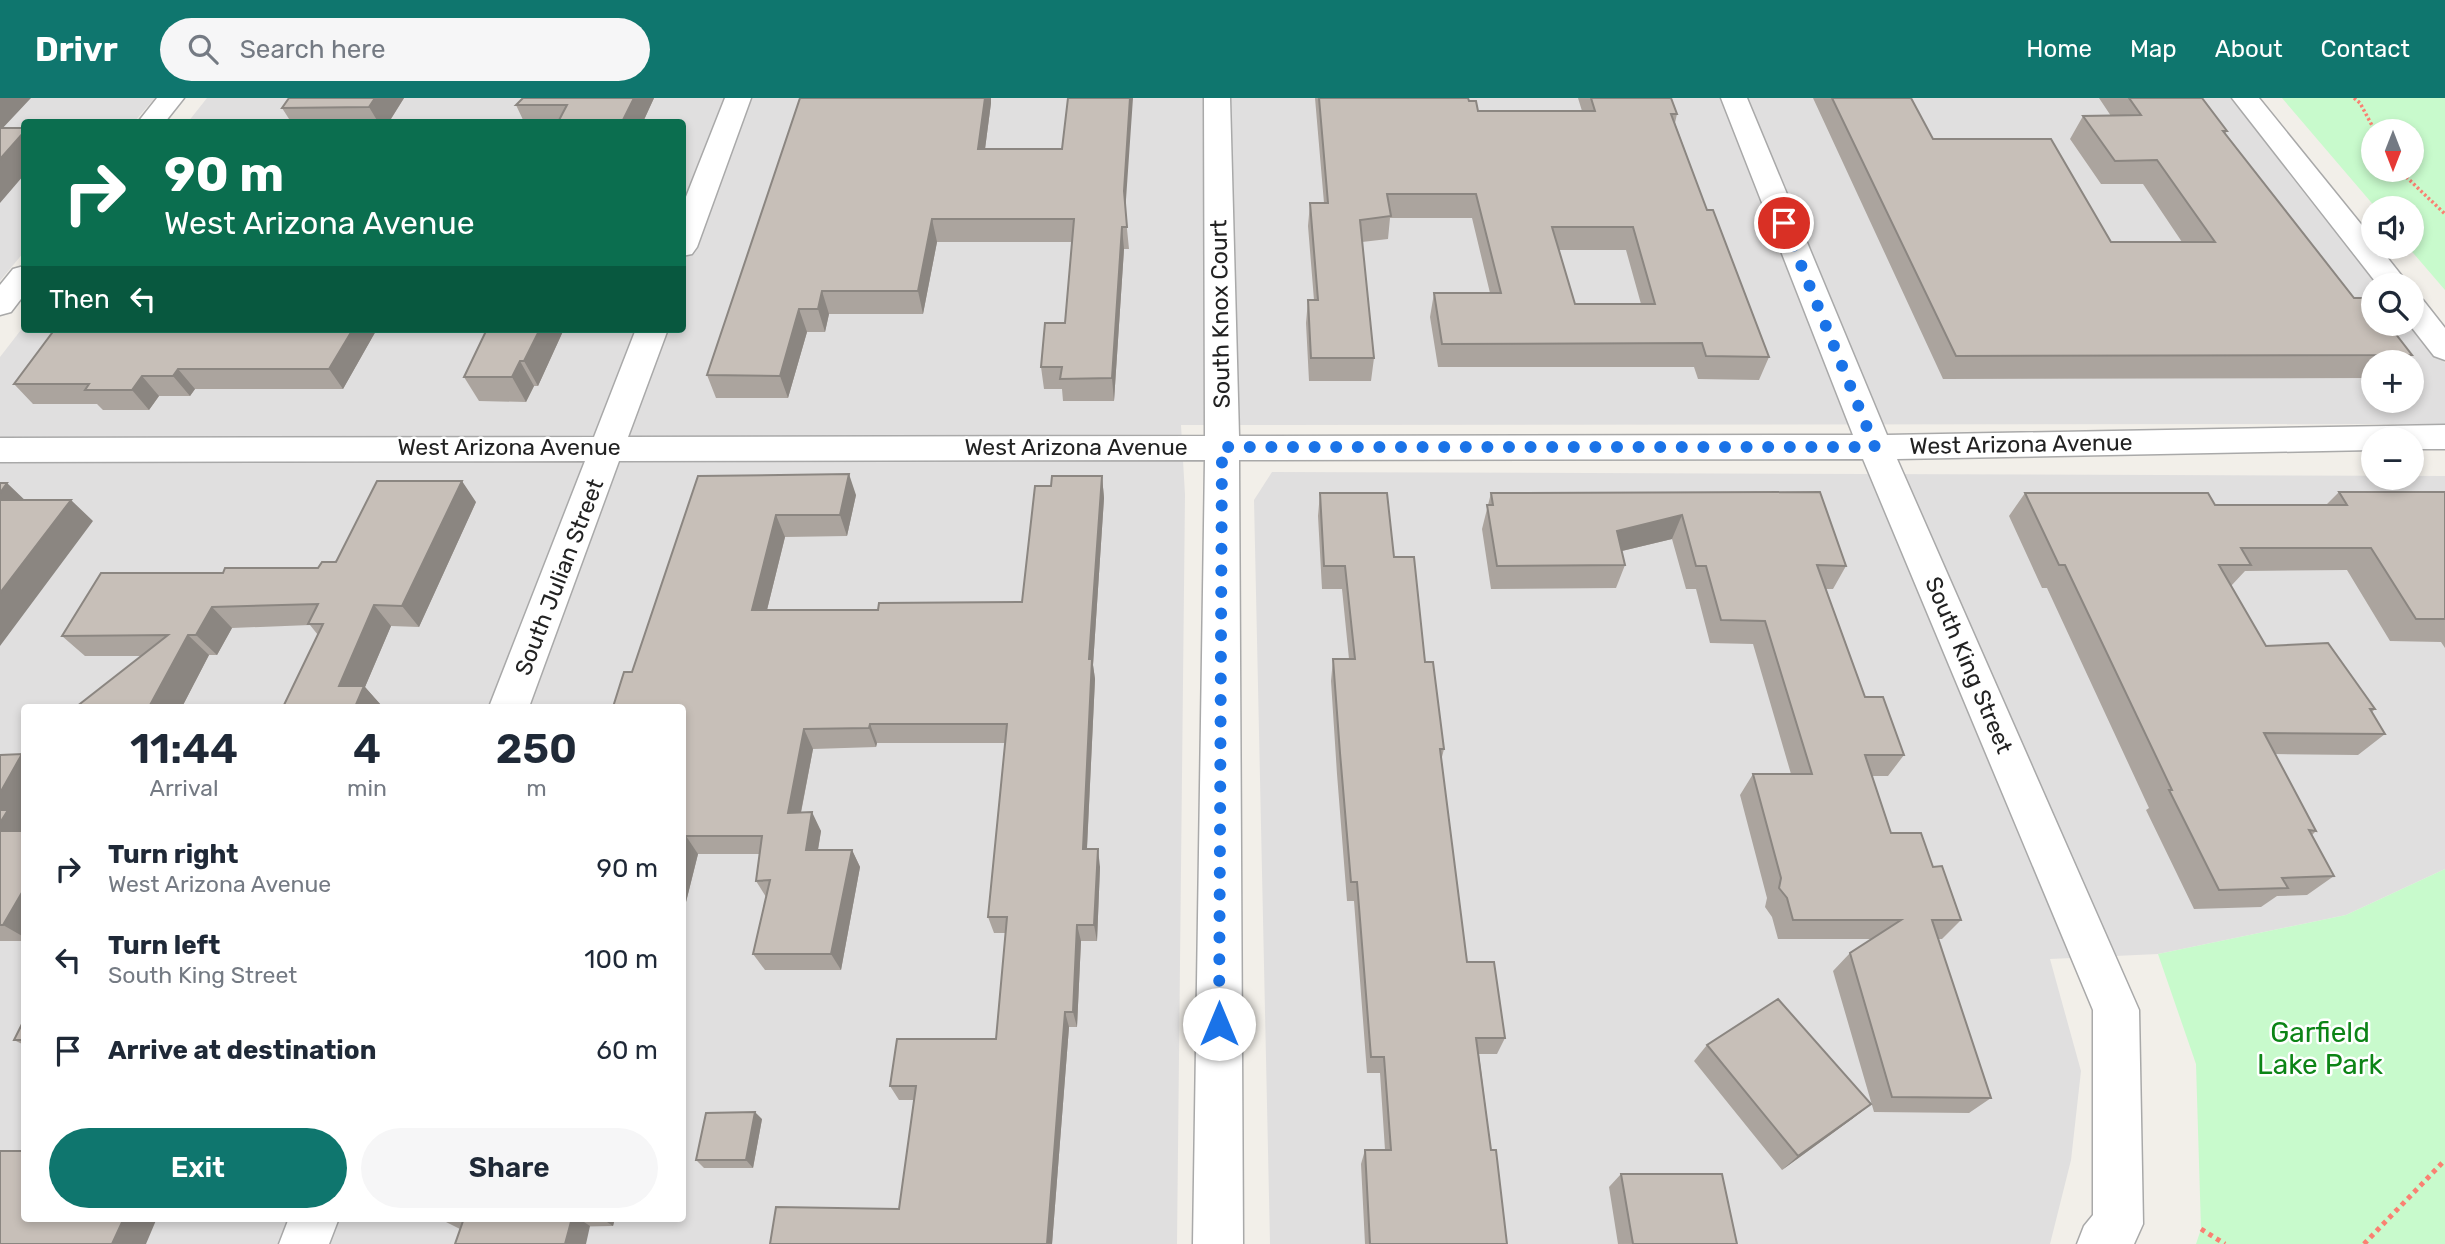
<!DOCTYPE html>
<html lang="en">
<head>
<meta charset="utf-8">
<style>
	body { margin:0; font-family:Rubik,sans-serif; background:#f6f6f7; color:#1f2937; height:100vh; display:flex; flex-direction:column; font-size:26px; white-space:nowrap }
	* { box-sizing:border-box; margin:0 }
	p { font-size:23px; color:#747a83 }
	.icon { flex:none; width:38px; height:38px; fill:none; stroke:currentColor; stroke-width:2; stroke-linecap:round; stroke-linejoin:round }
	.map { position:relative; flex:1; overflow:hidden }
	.drawer { position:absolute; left:21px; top:606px; width:665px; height:518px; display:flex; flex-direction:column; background:#fff; border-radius:7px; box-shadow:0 4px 10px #0003 }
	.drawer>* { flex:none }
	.guide { position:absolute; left:21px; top:21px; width:665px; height:214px; border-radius:7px; box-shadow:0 4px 10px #0003; background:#0b6e4f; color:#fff; overflow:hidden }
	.needle { width:46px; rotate:180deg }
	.controls { position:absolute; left:2361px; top:21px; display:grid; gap:14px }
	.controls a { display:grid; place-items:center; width:63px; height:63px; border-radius:50%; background:#fff; box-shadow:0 4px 10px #0003; font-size:35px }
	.pin { position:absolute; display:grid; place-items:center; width:60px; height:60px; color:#fff; margin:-30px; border:4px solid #fff; border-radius:50%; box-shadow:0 2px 7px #0007 }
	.me { position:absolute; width:77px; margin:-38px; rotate:0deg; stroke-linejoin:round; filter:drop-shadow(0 0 5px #0008) }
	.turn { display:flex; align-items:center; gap:24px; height:147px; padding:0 28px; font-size:32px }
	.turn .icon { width:91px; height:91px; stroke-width:2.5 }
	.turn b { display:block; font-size:49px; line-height:60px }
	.then { display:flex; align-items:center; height:66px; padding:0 28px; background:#0003; gap:14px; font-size:26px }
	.eta { display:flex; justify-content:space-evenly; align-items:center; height:119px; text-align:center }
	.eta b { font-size:42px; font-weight:600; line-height:49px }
	.primary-button { display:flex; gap:14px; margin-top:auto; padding:14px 28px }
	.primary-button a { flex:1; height:80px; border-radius:42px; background:#0f766e; color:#fff; font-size:28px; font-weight:600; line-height:80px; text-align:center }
	.primary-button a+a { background:#f6f6f7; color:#1f2937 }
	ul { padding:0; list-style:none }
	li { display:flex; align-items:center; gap:21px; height:91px; padding:0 28px }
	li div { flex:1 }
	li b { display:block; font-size:26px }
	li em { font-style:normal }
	header { display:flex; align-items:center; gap:42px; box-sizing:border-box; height:98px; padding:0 35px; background:#0f766e; color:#fff }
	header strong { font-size:33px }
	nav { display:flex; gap:38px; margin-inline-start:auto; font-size:24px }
	.search { width:490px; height:63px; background:#f6f6f7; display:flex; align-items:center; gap:18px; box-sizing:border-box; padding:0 24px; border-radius:38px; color:#747a83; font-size:26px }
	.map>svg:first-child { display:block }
	.residential { fill:#e0dfdf; fill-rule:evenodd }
	.park { fill:#c8facc; fill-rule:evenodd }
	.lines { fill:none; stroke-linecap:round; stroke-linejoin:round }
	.minor-casing { stroke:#a9a9a9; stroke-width:3 }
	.path-far1 { stroke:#fa8072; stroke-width:3.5; stroke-dasharray:2.5 2.5; stroke-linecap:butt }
	.path { stroke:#fa8072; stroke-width:5; stroke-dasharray:4.5 4.5; stroke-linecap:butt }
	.minor { fill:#fff; fill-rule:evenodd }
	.wall { fill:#aba49e; fill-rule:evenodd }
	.shaded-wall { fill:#8b8681 }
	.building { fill:#c7bfb8; stroke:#8b8681; stroke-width:2; fill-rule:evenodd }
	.route { stroke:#1a73e8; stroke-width:12; stroke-dasharray:0 21.6 }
	.labels { text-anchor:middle; stroke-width:5; stroke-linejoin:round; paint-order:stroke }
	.street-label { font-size:23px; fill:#222; stroke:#fff }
	.near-park-label { font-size:28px; fill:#0c8416; stroke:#fff }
</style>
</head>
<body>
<header>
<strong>Drivr</strong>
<div class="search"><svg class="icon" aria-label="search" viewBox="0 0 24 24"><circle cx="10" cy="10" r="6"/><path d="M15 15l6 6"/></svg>Search here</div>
<nav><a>Home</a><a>Map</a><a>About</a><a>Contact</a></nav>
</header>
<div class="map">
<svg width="2445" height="1146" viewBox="0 0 2445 1146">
	<rect width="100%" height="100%" fill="#f2efe9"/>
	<!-- residential -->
	<path class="residential" d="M 0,0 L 155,0 L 134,24 L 24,24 L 24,154 L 0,183 Z
		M 207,0 L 2230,0 L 2382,187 L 2373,187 L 2373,226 L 2412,224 L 2445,265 L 2445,326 L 1181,327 L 1185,397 L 1177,1146 L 0,1146 L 0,259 L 24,228 L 24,231 L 682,231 L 682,24 L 188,24 ZM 2373,264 L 2412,264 L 2412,303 L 2373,303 ZM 24,609 L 682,609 L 682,1120 L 24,1120 Z
		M 1272,374 L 2445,378 L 2445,771 L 2346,817 L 2158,856 L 2050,861 L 2081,973 L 2071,1062 L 2050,1146 L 1270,1146 L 1254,402 Z"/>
	<!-- park -->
	<path class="park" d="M 2282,0 L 2445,0 L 2445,192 L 2408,149 L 2412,149 L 2412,110 L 2376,110 ZM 2373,33 L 2412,33 L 2412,72 L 2373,72 Z
		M 2445,771 L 2445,1146 L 2196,1146 L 2201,1131 L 2196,966 L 2158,856 L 2346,817 Z"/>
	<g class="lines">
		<!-- minor casing -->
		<g class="minor-casing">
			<path id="minor" d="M 157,0 L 184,0 L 165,24 L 138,24 Z
				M 725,0 L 751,0 L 697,149 L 692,156 L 682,158 L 682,109 Z
				M 1204,0 L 1230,0 L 1239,338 L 1853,337 L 1721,0 L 1747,0 L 1887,337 L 2445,327 L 2445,351 L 2412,351 L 2412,341 L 2373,341 L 2373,352 L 1897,361 L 2139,912 L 2143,1126 L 2134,1146 L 2077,1146 L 2084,1128 L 2093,1117 L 2093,912 L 1863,361 L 1239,362 L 1243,1146 L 1193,1146 L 1205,362 L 619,363 L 529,609 L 489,609 L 585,363 L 0,364 L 0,340 L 594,339 L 636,231 L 668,231 L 628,339 L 1205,338 Z
				M 2232,0 L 2259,0 L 2373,141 L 2373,149 L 2379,149 L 2409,187 L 2378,187 Z
				M 24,168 L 24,197 L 11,214 L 0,217 L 0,187 L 13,171 Z
				M 2412,199 L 2423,202 L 2445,230 L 2445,262 L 2434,258 L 2409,226 L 2412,226 Z
				M 289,1120 L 339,1120 L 329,1146 L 279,1146 Z"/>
		</g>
		<!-- path-far1 -->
		<path class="path-far1" d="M 2354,0 L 2360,5 L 2375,33
			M 2399,72 L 2445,116"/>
		<!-- path -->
		<path class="path" d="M 2201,1131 L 2225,1146
			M 2364,1146 L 2445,1062"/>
		<!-- minor -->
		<use href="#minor" class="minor"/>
	</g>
	<!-- wall -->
	<path class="wall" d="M 289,0 L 404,0 L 389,24 L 291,24 L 282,10 Z
		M 523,0 L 654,0 L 643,24 L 524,24 L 516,7 Z
		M 800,0 L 991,0 L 991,5 L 985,51 L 1125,111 L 1129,151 L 1124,151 L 1114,303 L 1063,303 L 1062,291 L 1044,291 L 1041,269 L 1065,225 L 1072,144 L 937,144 L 923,216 L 829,216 L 825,234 L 807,234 L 788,300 L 716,300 L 707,277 Z
		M 1315,0 L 1468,0 L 1469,3 L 1478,13 L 1582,13 L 1578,0 L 1671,0 L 1677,16 L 1675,25 L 1707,112 L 1769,259 L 1759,282 L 1698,281 L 1694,269 L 1438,269 L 1430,219 L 1434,195 L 1490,195 L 1472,120 L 1390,120 L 1388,141 L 1362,144 L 1374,260 L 1371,283 L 1309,283 L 1306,225 L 1308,202 L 1314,202 L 1308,128 L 1310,105 L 1324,105 ZM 1559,152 L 1626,152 L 1641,206 L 1575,206 Z
		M 1813,0 L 1911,0 L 1933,41 L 2111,144 L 2182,144 L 2143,86 L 2101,86 L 2070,41 L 2083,18 L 2111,18 L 2099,0 L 2202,0 L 2227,33 L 2225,36 L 2354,200 L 2412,257 L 2406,264 L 2373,264 L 2373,280 L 1943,281 Z
		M 377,231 L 343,291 L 195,291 L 190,298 L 159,298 L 149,312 L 103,312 L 97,306 L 33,306 L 14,286 Z
		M 487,231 L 564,231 L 538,288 L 534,288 L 526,304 L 479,303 L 464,279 Z
		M 698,378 L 856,397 L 847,438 L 785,439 L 767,512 L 878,512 L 1022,504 L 1051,388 L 1102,378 L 1104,400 L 1093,567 L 1095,581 L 1087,751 L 1100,769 L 1097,843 L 1081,843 L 1077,929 L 1069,929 L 1052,1146 L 770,1146 L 899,1111 L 914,1002 L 899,1002 L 890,988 L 996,941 L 1006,835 L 994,835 L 988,819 L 1005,645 L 877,645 L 876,649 L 813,651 L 801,715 L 821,733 L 818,752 L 852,752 L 860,769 L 841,872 L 765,872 L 753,856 L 766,799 L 756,783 L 760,756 L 698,756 L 682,820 L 682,609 L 632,574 Z
		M 1820,394 L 1846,468 L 1833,491 L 1826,491 L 1865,599 L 1904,657 L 1888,678 L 1872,678 L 1891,735 L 1933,769 L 1961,822 L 1942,841 L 1938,841 L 1991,1000 L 1969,1015 L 1874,1014 L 1833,873 L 1850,855 L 1872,841 L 1778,841 L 1772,819 L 1765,809 L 1767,800 L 1740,697 L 1753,676 L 1791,676 L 1753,546 L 1710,545 L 1696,491 L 1686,491 L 1672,441 L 1622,453 L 1625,467 L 1616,490 L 1491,491 L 1482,431 L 1491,395 Z
		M 2339,394 L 2445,394 L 2445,550 L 2441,544 L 2390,543 L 2347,472 L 2245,473 L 2231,488 L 2266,548 L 2375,611 L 2372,614 L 2385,636 L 2358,657 L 2275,656 L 2316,733 L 2312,737 L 2334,778 L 2307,797 L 2277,798 L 2261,809 L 2194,811 L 2146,712 L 2149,710 L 2047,490 L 2042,490 L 2009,418 L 2025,395 L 2215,407 L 2326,407 Z
		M 1320,395 L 1394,459 L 1425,564 L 1444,651 L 1441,663 L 1467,864 L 1505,940 L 1497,956 L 1479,956 L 1491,1052 L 1507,1146 L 1365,1146 L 1361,1066 L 1365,1052 L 1385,1052 L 1380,975 L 1367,975 L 1354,803 L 1347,803 L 1337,676 L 1331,583 L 1333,561 L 1349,561 L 1342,491 L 1322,491 L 1318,418 Z
		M 476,404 L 419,529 L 391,528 L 365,589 L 382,609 L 283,609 L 318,537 L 310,527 L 232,530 L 217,557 L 209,557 L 182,609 L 76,609 L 142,558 L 85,558 L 62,538 L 223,475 L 318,470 Z
		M 0,657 L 22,722 L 24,723 L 24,843 L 0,843 Z
		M 24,922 L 24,947 L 14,942 Z
		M 1707,947 L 1871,1006 L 1852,1021 L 1782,1072 L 1694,963 Z
		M 762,1021 L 753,1070 L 704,1070 L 696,1062 Z
		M 1621,1076 L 1737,1146 L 1618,1146 L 1609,1089 Z
		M 445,1120 L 615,1120 L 613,1128 L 460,1131 L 444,1123 Z"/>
	<!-- shaded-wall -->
	<path class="shaded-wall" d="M 0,0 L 31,0 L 0,33 Z
		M 375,0 L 404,0 L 389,24 L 378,24 L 369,9 Z
		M 634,0 L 654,0 L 643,24 L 622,24 Z
		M 985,0 L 991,0 L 991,5 L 982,74 L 978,51 Z
		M 1130,0 L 1133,0 L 1125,116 L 1124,93 Z
		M 24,34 L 24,77 L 0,105 L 0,61 Z
		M 932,121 L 937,144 L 923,216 L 918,193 Z
		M 1122,129 L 1124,151 L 1114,303 L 1112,280 Z
		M 822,193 L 829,216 L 825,234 L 818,211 Z
		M 799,211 L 807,234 L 788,300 L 780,278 Z
		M 353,231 L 377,231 L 343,291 L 329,271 Z
		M 540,231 L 564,231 L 538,288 L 524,263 Z
		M 520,263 L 534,288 L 526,304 L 512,279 Z
		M 178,271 L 195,291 L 190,298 L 173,278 Z
		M 142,278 L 159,298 L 149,312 L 132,292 Z
		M 849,376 L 856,397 L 847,438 L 840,417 Z
		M 1102,378 L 1104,400 L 1093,567 L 1095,581 L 1086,769 L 1083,751 L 1089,561 Z
		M 462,383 L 476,404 L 419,529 L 402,508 Z
		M 7,385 L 30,407 L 0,406 L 0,395 Z
		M 71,402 L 93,423 L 0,548 L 0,495 Z
		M 776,417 L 785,439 L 762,532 L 752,512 Z
		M 1682,417 L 1672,441 L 1609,456 L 1617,433 Z
		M 374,507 L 391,528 L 365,589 L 382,608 L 382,609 L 355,609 L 339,588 Z
		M 212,509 L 232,530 L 217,557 L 196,537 Z
		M 188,537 L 209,557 L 182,609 L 149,609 Z
		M 870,626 L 877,645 L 876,649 L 869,630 Z
		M 804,631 L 813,651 L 797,734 L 788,715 Z
		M 22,656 L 24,657 L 24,718 L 22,722 L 24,723 L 24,748 L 0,736 L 0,695 Z
		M 812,714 L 821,733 L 815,769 L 806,752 Z
		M 686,738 L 698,756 L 682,820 L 682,753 Z
		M 1098,751 L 1100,769 L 1097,843 L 1094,827 Z
		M 852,752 L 860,769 L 841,872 L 831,856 Z
		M 24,791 L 24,839 L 3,827 Z
		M 1077,827 L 1081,843 L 1077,929 L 1073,914 Z
		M 1065,914 L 1069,929 L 1052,1146 L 1047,1146 Z
		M 1871,1006 L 1852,1021 L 1782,1072 L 1798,1058 Z
		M 755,1014 L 762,1021 L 753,1070 L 746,1062 Z
		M 124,1120 L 157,1120 L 146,1146 L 112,1146 Z
		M 572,1120 L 578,1120 L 590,1128 L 586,1146 L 565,1146 Z
		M 601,1120 L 615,1120 L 613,1128 Z"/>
	<!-- building -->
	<path class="building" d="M 289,0 L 375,0 L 369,9 L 282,10 Z
		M 523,0 L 634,0 L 622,24 L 558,24 L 567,7 L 516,7 Z
		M 800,0 L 985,0 L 978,51 L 1062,51 L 1068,0 L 1130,0 L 1124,93 L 1127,129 L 1122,129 L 1112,280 L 1060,281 L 1062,269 L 1041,269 L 1045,225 L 1065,225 L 1074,121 L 932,121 L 918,193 L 822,193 L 818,211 L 799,211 L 780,278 L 707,277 Z
		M 1319,0 L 1468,0 L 1469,3 L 1476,3 L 1478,13 L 1595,13 L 1591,0 L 1671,0 L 1677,16 L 1671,16 L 1707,112 L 1713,112 L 1769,259 L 1706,258 L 1702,245 L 1442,246 L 1434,195 L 1501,195 L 1476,96 L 1387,96 L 1391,118 L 1360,122 L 1374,260 L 1311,260 L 1308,202 L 1318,202 L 1310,105 L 1328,105 ZM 1552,129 L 1633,129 L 1655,206 L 1575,206 Z
		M 1832,0 L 1911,0 L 1933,41 L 2051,41 L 2111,144 L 2215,144 L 2157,62 L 2115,63 L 2083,18 L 2141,17 L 2129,0 L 2202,0 L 2227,33 L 2223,33 L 2354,200 L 2368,200 L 2373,206 L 2373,226 L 2388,226 L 2412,257 L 1956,258 Z
		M 0,30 L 24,30 L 24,34 L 0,61 Z
		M 55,231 L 353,231 L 329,271 L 178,271 L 173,278 L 142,278 L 132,292 L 85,292 L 89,286 L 14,286 Z
		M 487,231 L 540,231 L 524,263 L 520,263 L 512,279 L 464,279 Z
		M 849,376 L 840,417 L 776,417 L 752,512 L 878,512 L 879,505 L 1022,504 L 1035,388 L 1051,388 L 1052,378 L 1102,378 L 1089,561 L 1092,561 L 1083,751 L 1098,751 L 1094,827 L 1077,827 L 1073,914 L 1065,914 L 1047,1146 L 770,1146 L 776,1109 L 899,1111 L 916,988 L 890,988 L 897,941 L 996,941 L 1007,819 L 988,819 L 1007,626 L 870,626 L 869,630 L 804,631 L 788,715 L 812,714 L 806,752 L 852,752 L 831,856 L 753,856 L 770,782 L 756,783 L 762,738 L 686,738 L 682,753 L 682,609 L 613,609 L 624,574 L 632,574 L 698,378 Z
		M 377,383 L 462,383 L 402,508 L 374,507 L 339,588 L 364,588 L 355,609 L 283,609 L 323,526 L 308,526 L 318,506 L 212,509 L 196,537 L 188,537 L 149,609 L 76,609 L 168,537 L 62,538 L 101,475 L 223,475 L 225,470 L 318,470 L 322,464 L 336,464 Z
		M 0,385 L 7,385 L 0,395 Z
		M 1820,394 L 1846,468 L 1817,467 L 1865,599 L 1883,599 L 1904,657 L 1865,657 L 1891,735 L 1921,735 L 1933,769 L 1942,768 L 1961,822 L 1932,822 L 1991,1000 L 1892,999 L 1850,855 L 1901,822 L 1793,822 L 1787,800 L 1779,790 L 1781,780 L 1753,676 L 1812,676 L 1765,523 L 1721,522 L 1706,468 L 1696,468 L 1682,417 L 1617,433 L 1625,467 L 1497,468 L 1487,407 L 1493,407 L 1491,395 Z
		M 2339,394 L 2445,394 L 2445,521 L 2416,521 L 2371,450 L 2241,450 L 2251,467 L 2219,467 L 2266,548 L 2328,545 L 2375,611 L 2370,611 L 2385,636 L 2264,635 L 2316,733 L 2309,732 L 2334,778 L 2282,780 L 2288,790 L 2219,792 L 2169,692 L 2172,692 L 2065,467 L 2059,467 L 2025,395 L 2208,395 L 2215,407 L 2347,407 Z
		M 1320,395 L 1387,395 L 1394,459 L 1414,459 L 1425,564 L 1433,564 L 1444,651 L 1440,651 L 1467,864 L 1494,864 L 1505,940 L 1476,940 L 1491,1052 L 1496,1052 L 1507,1146 L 1370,1146 L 1365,1052 L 1391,1052 L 1384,959 L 1371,959 L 1357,784 L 1351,784 L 1340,655 L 1333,561 L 1355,561 L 1345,468 L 1324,468 Z
		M 0,402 L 71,402 L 0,495 Z
		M 22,656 L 0,695 L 0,657 Z
		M 0,712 L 8,712 L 0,725 Z
		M 0,733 L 24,733 L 24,791 L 3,827 L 0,827 Z
		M 1778,901 L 1871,1006 L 1798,1058 L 1707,947 Z
		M 24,922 L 24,942 L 14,942 Z
		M 755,1014 L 746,1062 L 696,1062 L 706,1015 Z
		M 0,1053 L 24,1053 L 24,1120 L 124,1120 L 112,1146 L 0,1146 Z
		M 1621,1076 L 1722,1076 L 1737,1146 L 1633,1146 Z
		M 445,1120 L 572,1120 L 565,1146 L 455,1146 L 463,1123 L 444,1123 Z"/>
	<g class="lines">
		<!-- route -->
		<path class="route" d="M 1219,926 L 1222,349 L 1875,349 L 1784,125"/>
	</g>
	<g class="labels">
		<!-- street labels -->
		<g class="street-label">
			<text transform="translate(1220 216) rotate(-91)" y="8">South Knox Court</text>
			<text transform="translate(2021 346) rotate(-1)" y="8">West Arizona Avenue</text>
			<text x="509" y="357">West Arizona Avenue</text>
			<text x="1076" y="357">West Arizona Avenue</text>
			<text transform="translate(559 479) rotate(-69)" y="8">South Julian Street</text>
			<text transform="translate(1969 567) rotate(67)" y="8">South King Street</text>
		</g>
		<!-- near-park labels -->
		<g class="near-park-label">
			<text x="2320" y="944">Garfield<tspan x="2320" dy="32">Lake Park</tspan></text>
		</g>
	</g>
</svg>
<div class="controls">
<a><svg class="needle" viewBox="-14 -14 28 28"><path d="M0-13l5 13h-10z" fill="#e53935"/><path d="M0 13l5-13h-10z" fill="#747a83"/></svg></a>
<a><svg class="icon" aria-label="sound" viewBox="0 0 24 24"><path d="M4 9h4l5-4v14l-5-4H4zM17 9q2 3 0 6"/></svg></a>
<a><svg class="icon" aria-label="search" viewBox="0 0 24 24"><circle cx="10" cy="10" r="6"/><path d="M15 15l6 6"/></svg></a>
<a>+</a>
<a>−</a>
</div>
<div class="pin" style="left:1784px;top:125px;background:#d93025"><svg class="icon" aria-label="arrive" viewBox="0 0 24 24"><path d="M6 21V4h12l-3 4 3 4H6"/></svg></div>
<svg class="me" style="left:1219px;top:926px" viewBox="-20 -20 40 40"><circle r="19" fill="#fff"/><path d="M0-13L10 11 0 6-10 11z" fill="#1a73e8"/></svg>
<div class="guide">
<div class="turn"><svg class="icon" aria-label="right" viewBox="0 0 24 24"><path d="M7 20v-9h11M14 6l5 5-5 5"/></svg><div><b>90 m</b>West Arizona Avenue</div></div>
<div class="then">Then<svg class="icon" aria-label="left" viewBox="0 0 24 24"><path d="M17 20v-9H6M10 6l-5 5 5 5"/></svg></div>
</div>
<section class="drawer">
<div class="eta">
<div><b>11:44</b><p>Arrival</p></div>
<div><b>4</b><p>min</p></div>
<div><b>250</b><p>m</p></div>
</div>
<ul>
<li><svg class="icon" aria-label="right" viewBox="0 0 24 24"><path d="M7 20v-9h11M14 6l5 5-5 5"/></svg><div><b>Turn right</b><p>West Arizona Avenue</p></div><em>90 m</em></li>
<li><svg class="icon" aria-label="left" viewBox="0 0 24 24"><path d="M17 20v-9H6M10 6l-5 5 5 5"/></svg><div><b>Turn left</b><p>South King Street</p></div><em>100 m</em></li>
<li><svg class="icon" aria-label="arrive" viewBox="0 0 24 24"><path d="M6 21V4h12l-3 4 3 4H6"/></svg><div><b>Arrive at destination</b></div><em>60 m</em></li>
</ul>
<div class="primary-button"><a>Exit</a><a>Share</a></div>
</section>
</div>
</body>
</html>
